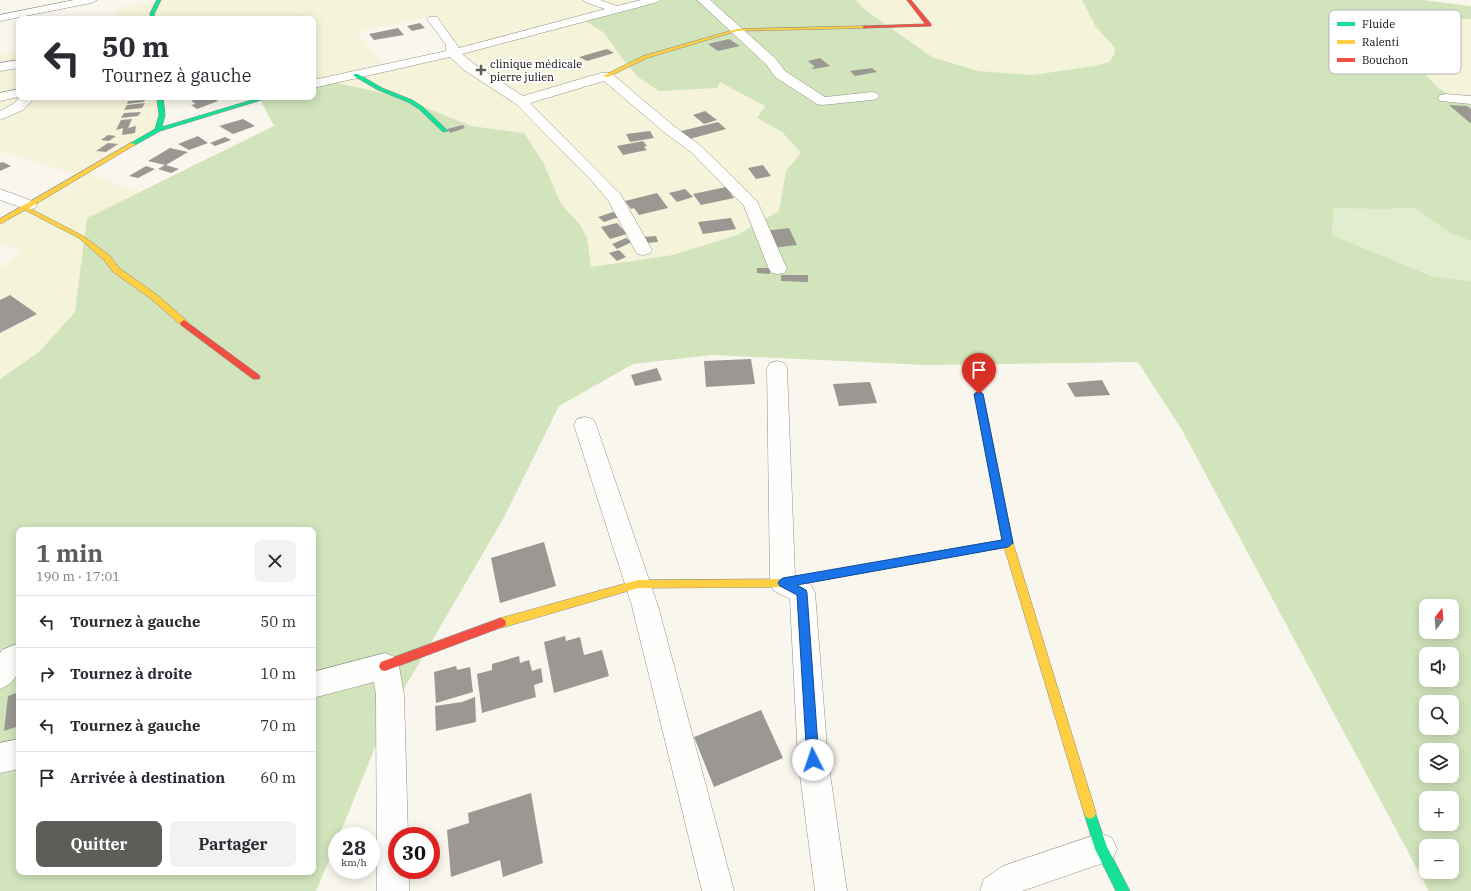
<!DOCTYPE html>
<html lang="fr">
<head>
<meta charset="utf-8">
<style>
	body { margin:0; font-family:"IBM Plex Serif",serif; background:#f2f2f3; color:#2b2b33; height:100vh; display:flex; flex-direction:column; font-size:15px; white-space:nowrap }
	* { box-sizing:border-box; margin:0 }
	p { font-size:13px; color:#7c7c81 }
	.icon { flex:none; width:22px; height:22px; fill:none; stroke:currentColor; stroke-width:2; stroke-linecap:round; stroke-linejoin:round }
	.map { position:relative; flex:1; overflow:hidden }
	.details { position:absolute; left:16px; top:527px; width:300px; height:348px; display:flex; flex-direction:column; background:#fff; border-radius:8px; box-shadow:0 2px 10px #0003 }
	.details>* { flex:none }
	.guide { position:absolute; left:16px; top:16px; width:300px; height:84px; border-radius:8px; box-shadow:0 2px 10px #0003; background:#fff; color:#2b2b33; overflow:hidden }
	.needle { width:26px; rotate:16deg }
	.fabs { position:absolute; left:1419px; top:599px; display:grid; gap:8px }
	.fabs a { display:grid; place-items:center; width:40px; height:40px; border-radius:8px; background:#fff; box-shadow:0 2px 10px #0003; font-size:20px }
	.speed { position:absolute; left:328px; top:827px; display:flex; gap:8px; font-size:20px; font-weight:700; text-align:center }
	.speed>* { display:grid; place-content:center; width:52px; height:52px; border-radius:50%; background:#fff; box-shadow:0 2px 10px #0003; line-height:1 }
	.speed small { font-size:10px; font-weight:400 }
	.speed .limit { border:6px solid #d22; background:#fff; color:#111 }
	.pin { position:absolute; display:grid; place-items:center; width:34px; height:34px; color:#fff; margin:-41px -17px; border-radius:50% 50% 50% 0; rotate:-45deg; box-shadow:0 0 4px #0007 }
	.pin .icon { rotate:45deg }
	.me { position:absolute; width:44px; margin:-22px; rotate:356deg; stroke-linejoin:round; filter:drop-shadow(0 0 3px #0008) }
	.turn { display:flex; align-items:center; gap:14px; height:84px; padding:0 20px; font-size:18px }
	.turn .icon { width:52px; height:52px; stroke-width:2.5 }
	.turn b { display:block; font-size:28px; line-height:34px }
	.round { display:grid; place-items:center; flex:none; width:42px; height:42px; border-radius:8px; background:#f2f2f3 }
	.overview { display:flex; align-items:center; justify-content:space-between; height:68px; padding:0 20px }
	h1 { font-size:24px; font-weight:800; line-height:30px; color:#5e5d59 }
	.action { display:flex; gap:8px; margin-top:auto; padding:8px 20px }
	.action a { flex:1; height:46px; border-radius:8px; background:#5e5d59; color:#fff; font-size:16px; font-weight:800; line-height:46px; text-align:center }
	.action a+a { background:#f2f2f3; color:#2b2b33 }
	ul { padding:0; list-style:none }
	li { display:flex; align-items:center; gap:12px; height:52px; padding:0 20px; border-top:1px solid #e1e1e2 }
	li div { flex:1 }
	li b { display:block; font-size:15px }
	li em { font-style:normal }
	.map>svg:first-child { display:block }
	.farmland { fill:#f5f3d9; fill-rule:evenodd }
	.green { fill:#e1edce }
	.forest { fill:#d1e4bc; fill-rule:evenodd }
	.building { fill:#9b9894 }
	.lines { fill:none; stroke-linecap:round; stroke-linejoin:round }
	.street-casing { stroke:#92908c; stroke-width:1 }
	.fast-casing { stroke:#888783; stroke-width:1 }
	.slow-casing { stroke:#888783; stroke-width:1 }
	.jam-casing { stroke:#888783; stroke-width:1 }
	.street { fill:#fefefc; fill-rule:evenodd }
	.fast { fill:#16e098; fill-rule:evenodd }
	.slow { fill:#ffcf43; fill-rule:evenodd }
	.jam { fill:#f24e42; fill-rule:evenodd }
	.route { fill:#1a73e8; stroke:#114b97 }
	.poi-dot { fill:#5e5d59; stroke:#fff; stroke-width:1.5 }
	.labels { text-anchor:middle; stroke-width:4; stroke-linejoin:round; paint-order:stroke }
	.far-poi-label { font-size:11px; fill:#0a0a0a; stroke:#fff; text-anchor:start }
	.key { fill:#fff; stroke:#b6b6b6; stroke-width:1 }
	.key-label { font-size:11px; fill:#0a0a0a }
</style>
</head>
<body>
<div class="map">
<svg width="1471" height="891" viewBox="0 0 1471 891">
	<rect width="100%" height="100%" fill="#f9f6ed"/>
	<!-- farmland -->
	<path class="farmland" d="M 161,0 L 651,0 L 604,33 L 620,55 L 717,88 L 720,82 L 740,92 L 765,106 L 757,119 L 782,132 L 801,153 L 786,171 L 779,211 L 737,235 L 673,255 L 590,267 L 587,238 L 581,226 L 561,204 L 543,162 L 524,133 L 471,126 L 414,103 L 313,83 L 313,19 L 115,19 L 118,7 L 159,2 ZM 425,18 L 462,49 L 385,67 L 357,32 Z
		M 856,0 L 1082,0 L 1096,27 L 1115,48 L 1114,55 L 1109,62 L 1095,66 L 1032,75 L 978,71 L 932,57 L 864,9 Z
		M 1408,19 L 1471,19 L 1471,105 L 1445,98 L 1449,95 L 1436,86 L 1421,69 L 1358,44 L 1347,37 L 1346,31 L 1380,23 Z
		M 19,51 L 19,97 L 163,97 L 154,129 L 85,172 L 139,192 L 87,218 L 75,312 L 39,352 L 0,379 L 0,268 L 22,252 L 0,244 L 0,221 L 79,175 L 3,152 L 0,152 L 0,54 Z"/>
	<!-- green -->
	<path class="green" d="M 1334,207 L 1384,209 L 1415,208 L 1450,233 L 1471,241 L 1471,281 L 1431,276 L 1332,235 Z"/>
	<!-- forest -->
	<path class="forest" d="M 651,0 L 856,0 L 864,9 L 932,57 L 978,71 L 1032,75 L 1095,66 L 1109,62 L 1114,55 L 1115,48 L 1096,27 L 1082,0 L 1423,0 L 1471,6 L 1471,19 C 1429,19 1387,18 1346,32 L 1347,37 L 1358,44 L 1407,62 L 1421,69 L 1436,86 L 1449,95 L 1446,98 L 1471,105 L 1471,241 L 1450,233 L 1415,208 L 1384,209 L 1334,208 L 1332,235 L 1431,276 L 1471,281 L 1471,891 L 1429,891 L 1182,430 L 1138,362 L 927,365 L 712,355 L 633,364 L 559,406 L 503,519 L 387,718 L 339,836 L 337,836 L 337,841 L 316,891 L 0,891 L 0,379 L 39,352 L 75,312 L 87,218 L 274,126 L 259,97 L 313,97 L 313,83 L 322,80 L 378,92 L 414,103 L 471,126 L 524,133 L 543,162 L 561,204 L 581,226 L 587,238 L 591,267 L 673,255 L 737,235 L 779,211 L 786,171 L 801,153 L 782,132 L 757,118 L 765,106 L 720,82 L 717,88 L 659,91 L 638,77 L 625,62 L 604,33 L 584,20 ZM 19,530 L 313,530 L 313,872 L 19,872 ZM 1426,606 L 1452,606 L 1452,632 L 1426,632 ZM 1426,654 L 1452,654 L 1452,680 L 1426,680 ZM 1426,702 L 1452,702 L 1452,728 L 1426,728 ZM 1426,750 L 1452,750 L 1452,776 L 1426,776 ZM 1426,798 L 1452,798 L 1452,824 L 1426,824 ZM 1426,846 L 1452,846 L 1452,872 L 1426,872 Z"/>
	<!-- building -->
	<path class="building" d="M 420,23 L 425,28 L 412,31 L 407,26 Z
		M 398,28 L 404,35 L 374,40 L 369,34 Z
		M 729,39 L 740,46 L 718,51 L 708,44 Z
		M 607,49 L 614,53 L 587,61 L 579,57 Z
		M 820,58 L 830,66 L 814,69 L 811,68 L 815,67 L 808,61 Z
		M 872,68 L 877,72 L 855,76 L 850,71 Z
		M 203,97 L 210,97 L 218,101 L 197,109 L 191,105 L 196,104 L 191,101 Z
		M 145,100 L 143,102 L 127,104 L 128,101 Z
		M 145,103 L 142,108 L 124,110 L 127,105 Z
		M 1449,105 L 1467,106 L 1471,109 L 1471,123 L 1469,122 Z
		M 705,111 L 717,120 L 704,124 L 693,115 Z
		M 141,112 L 138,116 L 121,118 L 124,113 Z
		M 132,119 L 128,128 L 136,126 L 135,133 L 122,135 L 123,128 L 116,130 L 121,120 Z
		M 243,119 L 255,126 L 233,134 L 219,126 Z
		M 718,122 L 726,129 L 686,140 L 677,132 Z
		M 463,125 L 465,128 L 450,133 L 447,129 Z
		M 650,131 L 654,138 L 630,142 L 626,134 Z
		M 108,135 L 116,136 L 109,141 L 101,140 Z
		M 198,136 L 208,143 L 189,150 L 178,144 Z
		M 225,137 L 231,140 L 215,146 L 210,143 Z
		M 643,141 L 647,146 L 644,147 L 647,150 L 623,155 L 617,146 Z
		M 108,143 L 118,144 L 106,152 L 96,151 Z
		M 170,148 L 188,152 L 166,165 L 179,169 L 171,173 L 158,169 L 165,165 L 148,161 Z
		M 3,162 L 11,166 L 0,171 L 0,163 Z
		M 763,165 L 771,176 L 756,179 L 748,168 Z
		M 146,166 L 155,169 L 138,178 L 129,176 Z
		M 726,187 L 734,198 L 701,205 L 693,194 Z
		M 685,189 L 693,197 L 677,202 L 669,193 Z
		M 657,193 L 668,208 L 639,215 L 634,208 L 631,209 L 625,201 Z
		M 613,212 L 619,217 L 604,222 L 598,217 Z
		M 731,218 L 736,229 L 703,234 L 698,222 Z
		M 617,223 L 627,234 L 610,239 L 601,227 Z
		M 789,228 L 797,245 L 772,248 L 764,231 Z
		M 656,236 L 658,242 L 646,243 L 644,237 Z
		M 626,238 L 632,242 L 617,249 L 612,244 Z
		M 619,250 L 626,257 L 617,261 L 609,253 Z
		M 757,268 L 770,268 L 770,274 L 757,273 Z
		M 781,275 L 808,275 L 808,282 L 781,281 Z
		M 10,295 L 37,314 L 0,333 L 0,300 Z
		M 751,359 L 755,384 L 706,387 L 704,361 Z
		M 657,368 L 662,380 L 635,386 L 631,375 Z
		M 1102,380 L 1110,395 L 1075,397 L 1067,383 Z
		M 870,382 L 877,403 L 839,406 L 833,384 Z
		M 544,542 L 556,586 L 500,603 L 491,558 Z
		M 565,636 L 566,641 L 580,637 L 584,655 L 602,650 L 609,676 L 554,693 L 544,642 Z
		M 519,656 L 520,663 L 529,660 L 532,671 L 541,668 L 543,682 L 534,685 L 536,697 L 482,713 L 477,674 L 492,670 L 492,664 Z
		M 456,666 L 457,670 L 470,667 L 473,692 L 436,703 L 434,672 Z
		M 19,692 L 19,726 L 4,731 L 8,696 Z
		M 475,697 L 476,722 L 436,731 L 435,706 L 462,702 Z
		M 761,710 L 783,758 L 714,787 L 694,737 Z
		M 531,793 L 543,863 L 503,877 L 500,860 L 451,877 L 447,830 L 469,823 L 468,813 Z"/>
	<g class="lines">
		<!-- street casing -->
		<g class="street-casing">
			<path id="street" d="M 74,0 L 97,0 L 91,3 L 0,21 L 0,15 Z
				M 583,0 L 600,0 L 617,6 L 641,0 L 660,0 L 658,2 L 462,54 L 474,64 L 523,96 L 601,73 L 611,73 L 675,127 L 701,146 L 757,201 L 787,269 L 784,273 L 778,274 L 772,273 L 769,269 L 744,206 L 691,152 L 665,133 L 604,81 L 530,103 L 621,195 L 652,250 L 649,254 L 643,255 L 637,254 L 608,200 L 590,179 L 516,104 L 464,70 L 450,57 L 313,88 L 313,80 L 446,51 L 446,45 L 427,19 L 429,17 L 437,17 L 459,48 L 605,9 L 585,2 Z
				M 697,0 L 710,0 L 775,58 L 785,71 L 825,97 L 872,92 L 877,93 L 879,96 L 877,99 L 872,100 L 822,105 L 817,104 L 775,77 L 766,64 Z
				M 19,60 L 19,68 L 0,71 L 0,63 Z
				M 19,89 L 19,97 L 0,101 L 0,93 Z
				M 1445,94 L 1471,96 L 1471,104 L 1440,101 L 1438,98 L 1440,95 Z
				M 20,97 L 35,97 L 23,110 L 0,120 L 0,111 L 13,104 Z
				M 0,189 L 35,202 L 37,205 L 35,208 L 29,210 L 23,208 L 0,200 Z
				M 777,361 L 784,363 L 787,368 L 795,577 L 811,585 L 815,593 L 828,760 L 847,891 L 815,891 L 798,760 L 790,599 L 774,591 L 770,583 L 767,368 L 770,363 Z
				M 585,417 L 593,419 L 596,425 L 658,606 L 734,891 L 702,891 L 632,606 L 574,425 L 577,419 Z
				M 19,643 C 19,663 23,680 0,689 L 0,653 L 2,650 Z
				M 385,653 L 395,657 L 399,666 L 404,695 L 408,836 L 397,836 L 397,870 L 409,870 L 409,891 L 377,891 L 376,695 L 374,682 L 313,698 L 313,672 Z
				M 19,739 L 19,769 L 0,773 L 0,743 Z
				M 1101,833 L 1112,838 L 1117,849 L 1112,860 L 1022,891 L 980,891 L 984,879 L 1003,866 Z"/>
		</g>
		<!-- fast casing -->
		<g class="fast-casing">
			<path id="fast" d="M 157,0 L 161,0 L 154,14 L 155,19 L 151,19 L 150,14 Z
				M 354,74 L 358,74 L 382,88 L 412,100 L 423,107 L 448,131 L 443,132 L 419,109 L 408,102 L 378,90 L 354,76 Z
				M 157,97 L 163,97 L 165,115 L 162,127 L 262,97 L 271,97 L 160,131 L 135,145 L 131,145 L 131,143 L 155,129 L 159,115 Z
				M 979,391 L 983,394 L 1013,543 L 1012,546 L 807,583 L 803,582 L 802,579 L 803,576 L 807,575 L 1002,540 L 975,394 Z
				M 1090,807 L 1094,809 L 1107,847 L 1130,891 L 1116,891 L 1095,849 L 1084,813 L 1086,809 Z"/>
		</g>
		<!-- slow casing -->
		<g class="slow-casing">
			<path id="slow" d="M 864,26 L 866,26 L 866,28 L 737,31 L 647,58 L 608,77 L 603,76 L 643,56 L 737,29 Z
				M 131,143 L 136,144 L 29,208 L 83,236 L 110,256 L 119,268 L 156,294 L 187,321 L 188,323 L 187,325 L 181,325 L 150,298 L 113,272 L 104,260 L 79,238 L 25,210 L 0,224 L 0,219 Z
				M 1008,539 L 1012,540 L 1013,543 L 1096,813 L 1094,817 L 1090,819 L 1086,817 L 1084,813 L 1003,543 L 1004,540 Z
				M 807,575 L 811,576 L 812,579 L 811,582 L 783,587 L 638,588 L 501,628 L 497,626 L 496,623 L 497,620 L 501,618 L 638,580 L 783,579 Z"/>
		</g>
		<!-- jam casing -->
		<g class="jam-casing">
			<path id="jam" d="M 907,0 L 911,0 L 931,24 L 931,26 L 864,28 L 862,27 L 864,26 L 925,24 Z
				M 184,320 L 259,375 L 260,377 L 259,379 L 253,379 L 181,325 L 180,323 Z
				M 501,618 L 505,620 L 506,623 L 505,626 L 385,671 L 381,670 L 379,666 L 381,662 Z"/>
		</g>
		<!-- street -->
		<use href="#street" class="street"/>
		<!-- fast -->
		<use href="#fast" class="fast"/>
		<!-- slow -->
		<use href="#slow" class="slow"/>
		<!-- jam -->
		<use href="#jam" class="jam"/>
	</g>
	<!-- route -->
	<path class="route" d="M 979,391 L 983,394 L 1013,543 L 1008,547 L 797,585 L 806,590 L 807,593 L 819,760 L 818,765 L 813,766 L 809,765 L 807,760 L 797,595 L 780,586 L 778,583 L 780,580 L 783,578 L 1002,540 L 974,394 Z"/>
	<!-- markers -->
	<path class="poi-dot" d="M479 64h4v4h4v4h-4v4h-4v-4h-4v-4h4z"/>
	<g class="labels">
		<!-- far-poi labels -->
		<g class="far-poi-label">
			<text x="490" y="68">clinique médicale<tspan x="490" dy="13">pierre julien</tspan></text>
		</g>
	</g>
	<!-- legend -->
	<rect x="1329" y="10" width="132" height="64" rx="6" class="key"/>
	<rect x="1337" y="22" width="18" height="4" fill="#16e098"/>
	<rect x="1337" y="40" width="18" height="4" fill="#ffcf43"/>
	<rect x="1337" y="58" width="18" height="4" fill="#f24e42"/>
	<g class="key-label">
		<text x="1362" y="28">Fluide</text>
		<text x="1362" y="46">Ralenti</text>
		<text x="1362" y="64">Bouchon</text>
	</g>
</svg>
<div class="fabs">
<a><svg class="needle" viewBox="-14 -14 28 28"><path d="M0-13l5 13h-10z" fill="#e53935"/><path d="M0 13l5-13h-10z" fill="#7c7c81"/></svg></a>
<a><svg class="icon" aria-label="sound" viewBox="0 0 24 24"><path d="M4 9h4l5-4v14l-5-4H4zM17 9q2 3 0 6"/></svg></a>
<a><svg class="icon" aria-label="search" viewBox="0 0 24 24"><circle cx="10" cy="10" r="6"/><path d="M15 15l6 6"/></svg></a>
<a><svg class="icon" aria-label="layers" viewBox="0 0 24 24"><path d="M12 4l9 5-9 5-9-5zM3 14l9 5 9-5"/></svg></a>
<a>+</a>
<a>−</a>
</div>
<div class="speed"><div>28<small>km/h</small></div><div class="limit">30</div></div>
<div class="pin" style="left:979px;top:394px;background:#d93025"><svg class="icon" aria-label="arrive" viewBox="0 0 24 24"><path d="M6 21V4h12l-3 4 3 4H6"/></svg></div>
<svg class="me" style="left:813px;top:760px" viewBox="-20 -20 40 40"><circle r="19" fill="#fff"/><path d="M0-13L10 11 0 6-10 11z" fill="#1a73e8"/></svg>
<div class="guide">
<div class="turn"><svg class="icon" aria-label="left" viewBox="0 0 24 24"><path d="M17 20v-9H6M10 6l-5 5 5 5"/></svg><div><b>50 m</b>Tournez à gauche</div></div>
</div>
<section class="details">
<div class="overview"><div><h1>1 min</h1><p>190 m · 17:01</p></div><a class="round"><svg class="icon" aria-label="close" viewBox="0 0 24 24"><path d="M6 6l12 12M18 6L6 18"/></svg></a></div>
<ul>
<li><svg class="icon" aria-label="left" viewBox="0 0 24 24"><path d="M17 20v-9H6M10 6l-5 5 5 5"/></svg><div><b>Tournez à gauche</b></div><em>50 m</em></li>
<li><svg class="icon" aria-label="right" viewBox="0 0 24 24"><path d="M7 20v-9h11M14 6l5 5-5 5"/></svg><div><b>Tournez à droite</b></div><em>10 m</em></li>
<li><svg class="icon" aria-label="left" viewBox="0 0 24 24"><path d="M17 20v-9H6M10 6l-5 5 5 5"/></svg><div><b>Tournez à gauche</b></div><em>70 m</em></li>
<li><svg class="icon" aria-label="arrive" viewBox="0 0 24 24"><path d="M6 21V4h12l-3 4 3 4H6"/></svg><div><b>Arrivée à destination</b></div><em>60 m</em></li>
</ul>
<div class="action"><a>Quitter</a><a>Partager</a></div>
</section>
</div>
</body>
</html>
